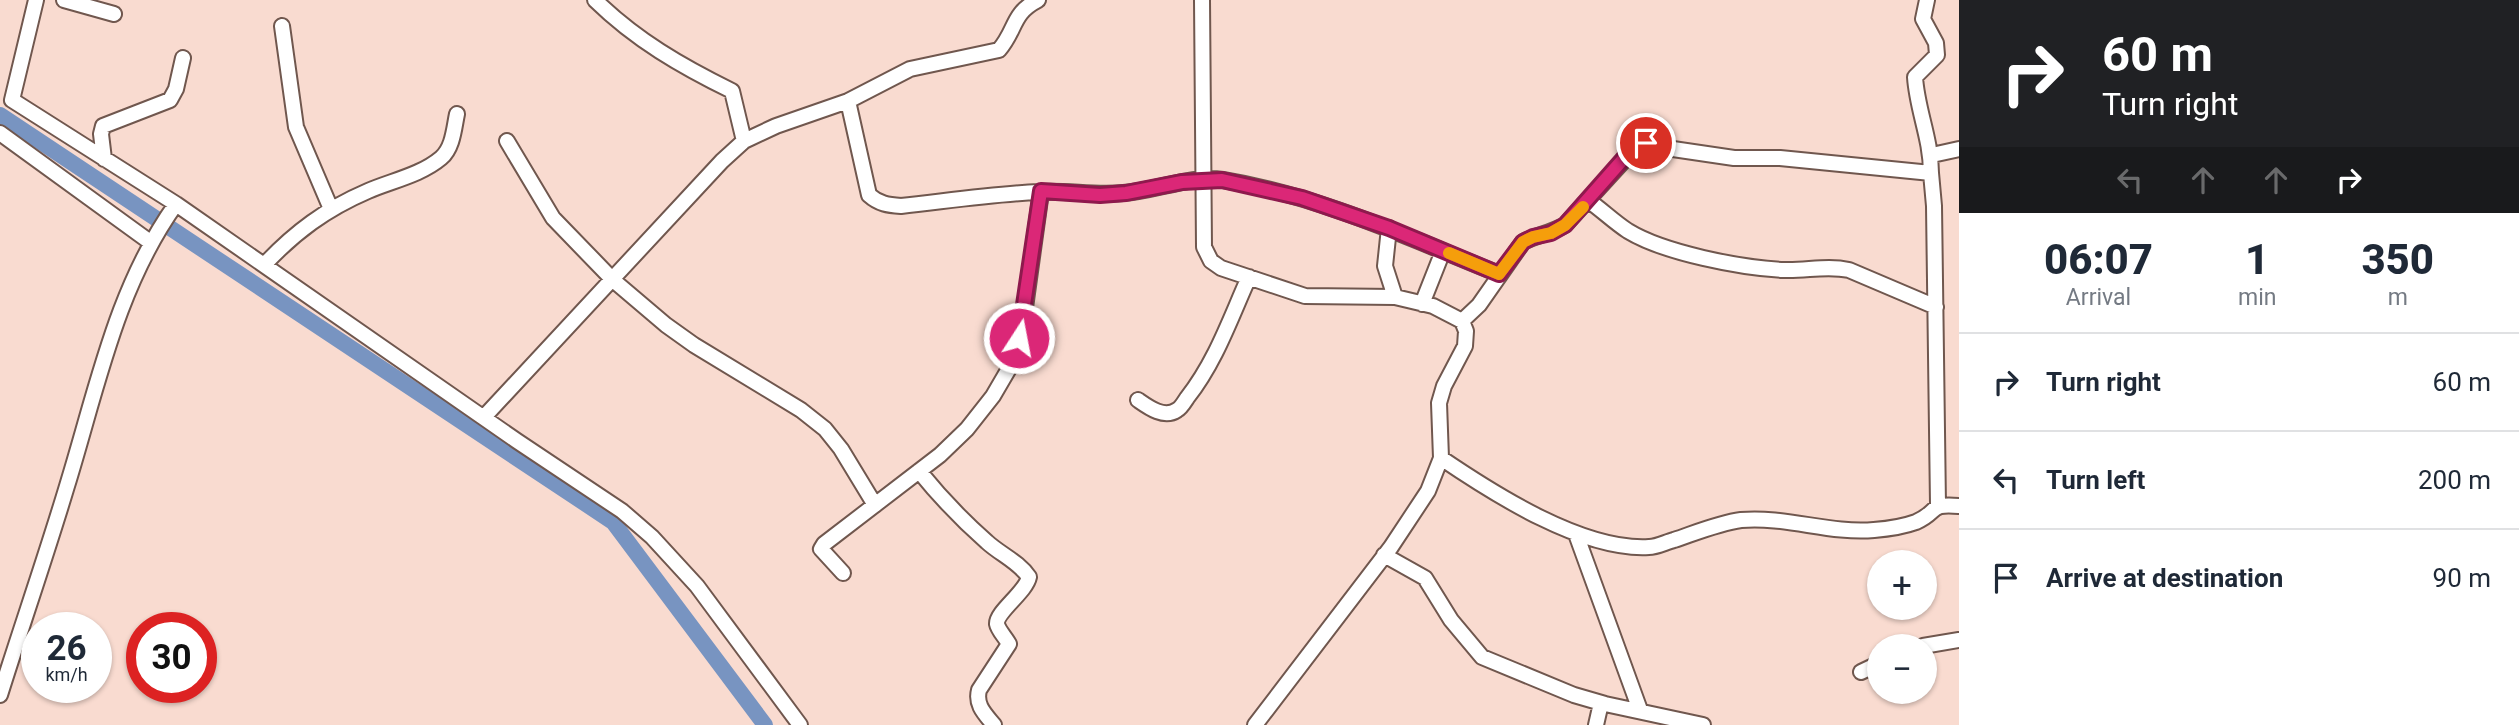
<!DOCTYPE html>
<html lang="en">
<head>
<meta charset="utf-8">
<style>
	body { margin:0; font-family:Roboto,sans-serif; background:#f2f2f3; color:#1f2937; height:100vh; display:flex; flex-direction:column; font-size:26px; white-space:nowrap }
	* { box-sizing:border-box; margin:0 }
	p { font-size:23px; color:#747a83 }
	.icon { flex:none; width:38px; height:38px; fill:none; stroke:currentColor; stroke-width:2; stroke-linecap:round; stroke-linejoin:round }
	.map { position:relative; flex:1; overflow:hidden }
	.panel { display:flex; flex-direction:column; background:#fff; width:560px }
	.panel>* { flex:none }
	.banner { background:#202124; color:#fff; overflow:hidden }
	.controls { position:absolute; left:1867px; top:550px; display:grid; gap:14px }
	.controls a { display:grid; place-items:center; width:70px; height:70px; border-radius:50%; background:#fff; box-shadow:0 2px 5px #0004; font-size:35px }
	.speed { position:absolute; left:21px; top:612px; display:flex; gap:14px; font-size:35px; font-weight:700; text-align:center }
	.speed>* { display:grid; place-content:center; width:91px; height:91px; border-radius:50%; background:#fff; box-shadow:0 2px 5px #0004; line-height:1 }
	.speed small { font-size:18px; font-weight:400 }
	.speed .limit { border:10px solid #d22; background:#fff; color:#111 }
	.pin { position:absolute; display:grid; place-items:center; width:60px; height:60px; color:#fff; margin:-30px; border:4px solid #fff; border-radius:50%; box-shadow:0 2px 7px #0007 }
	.me { position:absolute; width:77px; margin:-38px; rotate:11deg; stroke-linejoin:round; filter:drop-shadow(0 0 5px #0008) }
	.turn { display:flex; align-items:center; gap:24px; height:147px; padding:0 28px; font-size:32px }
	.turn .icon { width:91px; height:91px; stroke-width:2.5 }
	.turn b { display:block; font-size:49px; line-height:60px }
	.lanes { display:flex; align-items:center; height:66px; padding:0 28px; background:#0003; justify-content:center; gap:35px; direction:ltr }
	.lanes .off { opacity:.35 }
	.eta { display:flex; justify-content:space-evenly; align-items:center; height:119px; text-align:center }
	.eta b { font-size:42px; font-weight:800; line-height:49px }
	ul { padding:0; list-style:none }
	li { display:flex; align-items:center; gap:21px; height:98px; padding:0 28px; border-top:2px solid #e0e1e3 }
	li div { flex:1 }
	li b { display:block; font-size:26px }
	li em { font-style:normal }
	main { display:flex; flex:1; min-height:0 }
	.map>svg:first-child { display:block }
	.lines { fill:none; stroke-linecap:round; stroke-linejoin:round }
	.canal { stroke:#7894c1; stroke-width:16 }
	.street-casing { stroke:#70574e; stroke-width:18 }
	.street { stroke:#fff; stroke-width:14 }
	.route-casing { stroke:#8e194d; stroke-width:18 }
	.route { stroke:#db2777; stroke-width:12 }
	.slow { stroke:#f59e0b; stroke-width:12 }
</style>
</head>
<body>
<main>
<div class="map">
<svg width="1959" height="725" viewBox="0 0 1959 725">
	<rect width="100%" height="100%" fill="#f9dbd0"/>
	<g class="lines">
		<!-- canal -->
		<path class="canal" d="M 0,115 L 613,522 L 765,725"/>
		<!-- street casing -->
		<g class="street-casing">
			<path id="street" d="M 36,0 L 12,100 L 176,204 L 517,441 L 622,511 L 652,537 L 697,586 L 800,725
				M 64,0 L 114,14
				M 595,0 C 636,40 681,66 732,91 L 744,141
				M 1202,0 L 1204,247 L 1211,261 L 1221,268 L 1305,296 L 1395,297 L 1433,306 L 1462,321 L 1466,331 L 1465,346 L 1444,386 L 1439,403 L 1441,458 L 1428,491 L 1391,547 L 1255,725
				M 1927,0 L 1923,19 L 1936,43 L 1937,55 L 1915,77 C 1917,110 1931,138 1931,173
				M 282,26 L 296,127 L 331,209
				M 848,101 L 869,195 C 879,204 888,205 901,206 C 947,201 993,194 1039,192 C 1067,190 1095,196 1123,193 C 1157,191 1189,175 1223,180 C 1320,196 1409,238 1499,274
				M 0,133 L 150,242
				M 507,141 L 553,218 L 613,280 L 666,325 L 694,345 L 801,410 L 825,429 L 841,449 L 875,505
				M 1932,155 L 1959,149
				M 104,159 L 101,134 L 103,126 L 170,100 L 176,89 L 183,58
				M 1589,201 C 1602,210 1614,222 1628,231 C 1664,253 1741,268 1784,270 C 1806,271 1827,265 1849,270 L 1936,307
				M 1389,228 L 1385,266 L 1395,297
				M 264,265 C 295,232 326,209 368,191 C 391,181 421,175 441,158 C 453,148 454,128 457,114
				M 1422,304 L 1443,251
				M 1462,321 L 1479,305 L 1523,242 C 1537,235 1551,233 1565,225 L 1639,144 L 1734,158 L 1780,158 L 1931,173 L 1934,206 L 1938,505
				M 1138,400 C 1148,407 1164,419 1177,410 C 1181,408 1185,401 1187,398 C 1216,361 1230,319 1249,277
				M 484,417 L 722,161 L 744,141 L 776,126 L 848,101 L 910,69 L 999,50 C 1017,29 1011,14 1038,0
				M 1441,458 C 1494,494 1583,551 1649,547 C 1657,547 1666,542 1674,540 C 1695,533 1719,523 1741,520 C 1786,516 1830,534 1874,530 C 1887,529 1905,526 1916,522 C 1939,512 1928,503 1959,506
				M 919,471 C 940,497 962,520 987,542 C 1000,554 1019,562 1029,577 C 1026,592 996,612 997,624 C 998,630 1006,638 1009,644 L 979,690 C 975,705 985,714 994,725
				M 1576,534 L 1640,710
				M 1384,555 L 1425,578 L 1451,620 L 1482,657 L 1574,695 L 1605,704 L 1703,725
				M 843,573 L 821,549 L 824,544 L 940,455 L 967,429 L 993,396 L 1014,360 L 1024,315 L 1041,192
				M 1923,646 L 1959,640
				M 1861,672 L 1880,663
				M 0,695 C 22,625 46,556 67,486 C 97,389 116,288 176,204
				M 1596,725 L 1601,703"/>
		</g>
		<!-- street -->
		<use href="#street" class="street"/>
	</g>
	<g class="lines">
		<!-- route casing -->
		<g class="route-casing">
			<path id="route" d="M 1019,338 L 1041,191 L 1100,195 L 1126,193 L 1182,182 L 1222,180 L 1302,198 L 1389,228 L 1499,274 L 1523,242 L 1533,237 L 1551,233 L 1565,225 L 1633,148 L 1639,144 L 1646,143"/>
		</g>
		<!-- route -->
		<use href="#route" class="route"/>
		<!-- slow -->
		<path class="slow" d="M 1449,253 L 1499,274 L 1523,242 L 1533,237 L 1551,233 L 1565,225 L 1583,207"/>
	</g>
</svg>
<div class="controls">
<a>+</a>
<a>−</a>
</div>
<div class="speed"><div>26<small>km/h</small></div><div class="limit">30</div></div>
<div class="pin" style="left:1646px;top:143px;background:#d93025"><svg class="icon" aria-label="arrive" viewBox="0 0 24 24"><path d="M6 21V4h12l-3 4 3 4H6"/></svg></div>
<svg class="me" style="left:1019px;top:338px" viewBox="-20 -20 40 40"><circle r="17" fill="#db2777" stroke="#fff" stroke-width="3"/><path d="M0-11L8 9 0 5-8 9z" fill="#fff"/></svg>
</div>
<section class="panel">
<div class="banner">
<div class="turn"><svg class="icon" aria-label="right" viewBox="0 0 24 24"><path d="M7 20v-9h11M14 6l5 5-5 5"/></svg><div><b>60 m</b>Turn right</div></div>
<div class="lanes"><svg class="icon off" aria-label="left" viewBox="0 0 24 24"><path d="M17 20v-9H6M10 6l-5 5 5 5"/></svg><svg class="icon off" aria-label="ahead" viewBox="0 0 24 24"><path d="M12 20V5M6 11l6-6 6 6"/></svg><svg class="icon off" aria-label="ahead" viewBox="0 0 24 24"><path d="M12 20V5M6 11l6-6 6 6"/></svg><svg class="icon" aria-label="right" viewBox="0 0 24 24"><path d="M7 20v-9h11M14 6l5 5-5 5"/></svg></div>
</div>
<div class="eta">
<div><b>06:07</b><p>Arrival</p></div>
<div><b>1</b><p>min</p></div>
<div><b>350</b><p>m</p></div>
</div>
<ul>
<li><svg class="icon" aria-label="right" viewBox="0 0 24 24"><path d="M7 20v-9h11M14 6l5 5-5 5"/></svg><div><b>Turn right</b></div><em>60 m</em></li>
<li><svg class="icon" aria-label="left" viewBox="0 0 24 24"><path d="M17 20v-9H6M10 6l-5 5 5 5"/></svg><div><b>Turn left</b></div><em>200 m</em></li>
<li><svg class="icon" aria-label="arrive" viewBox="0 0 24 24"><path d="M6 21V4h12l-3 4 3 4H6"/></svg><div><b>Arrive at destination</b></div><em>90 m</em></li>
</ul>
</section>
</main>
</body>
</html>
